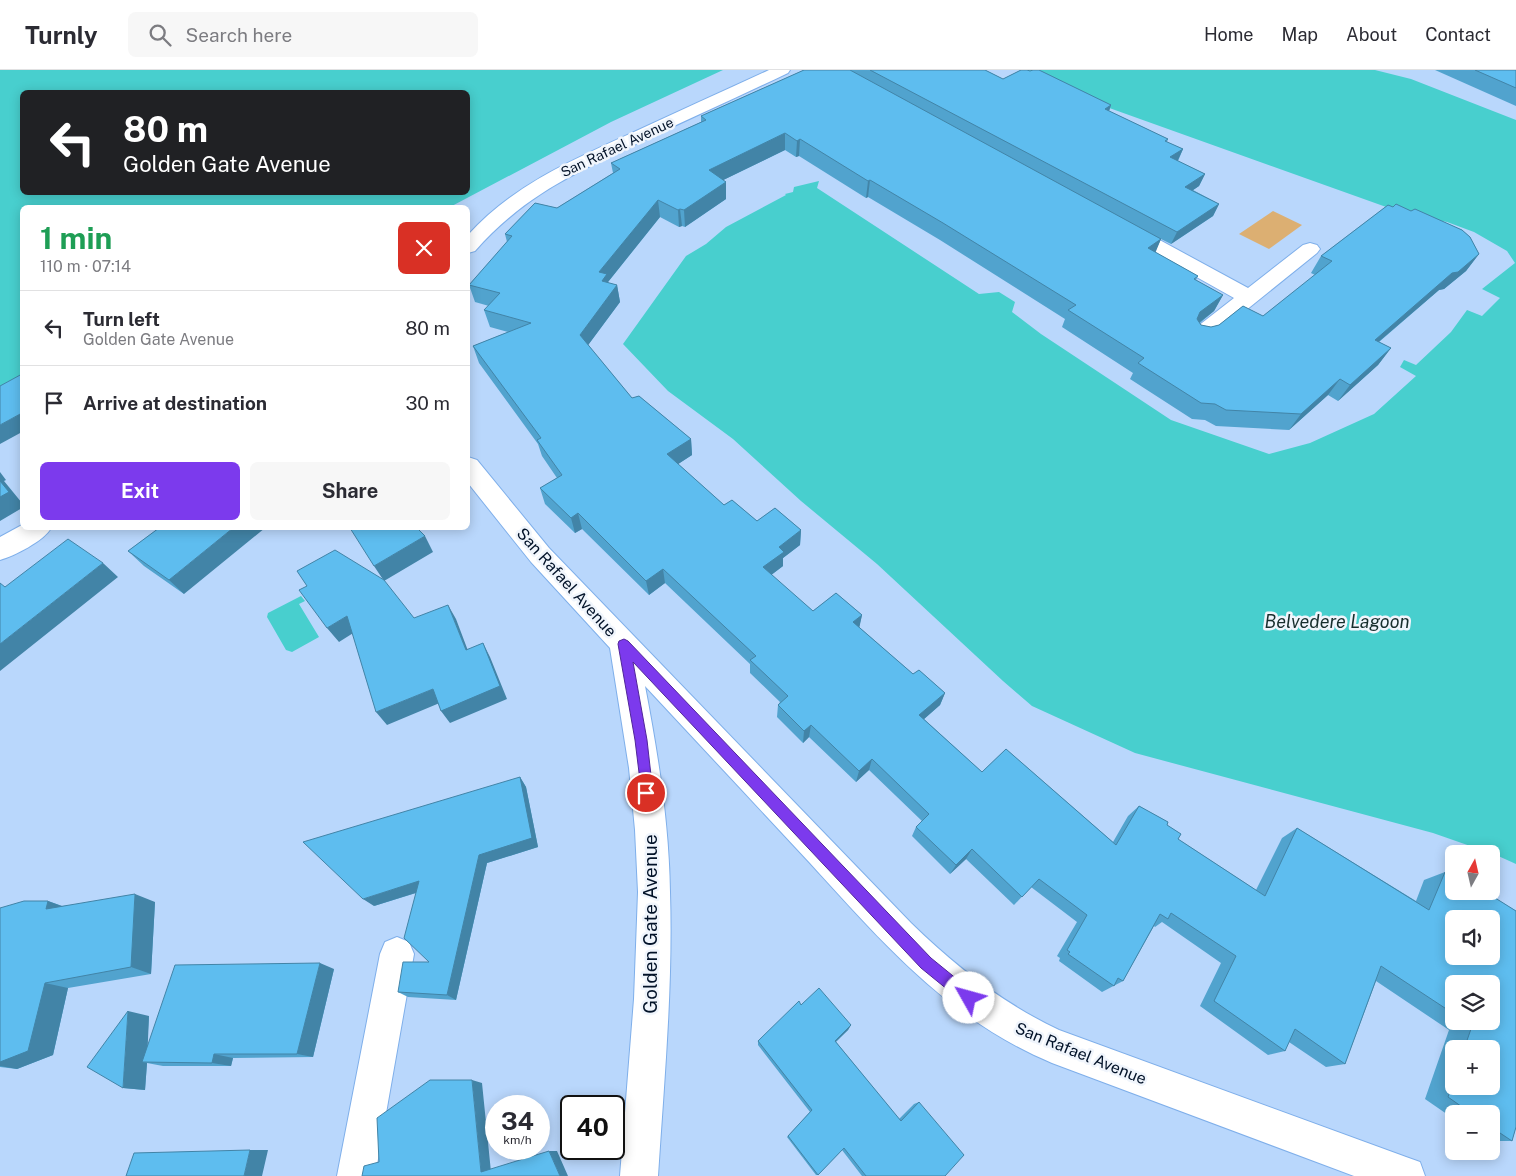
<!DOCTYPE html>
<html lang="en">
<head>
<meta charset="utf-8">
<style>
	body { margin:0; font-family:"Public Sans",sans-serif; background:#f7f7f7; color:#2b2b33; height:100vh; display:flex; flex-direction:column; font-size:19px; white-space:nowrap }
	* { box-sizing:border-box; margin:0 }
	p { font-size:16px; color:#7c7c81 }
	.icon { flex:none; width:28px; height:28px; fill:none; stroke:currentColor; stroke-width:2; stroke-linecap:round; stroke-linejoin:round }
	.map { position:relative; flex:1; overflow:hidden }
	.drawer { position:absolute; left:20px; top:135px; width:450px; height:325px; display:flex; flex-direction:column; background:#fff; border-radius:8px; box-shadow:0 2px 12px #0003 }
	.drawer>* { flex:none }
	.top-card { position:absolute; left:20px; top:20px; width:450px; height:105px; border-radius:8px; box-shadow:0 2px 12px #0003; background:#202124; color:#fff; overflow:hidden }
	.needle { width:32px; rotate:8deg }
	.controls { position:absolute; left:1445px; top:775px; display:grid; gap:10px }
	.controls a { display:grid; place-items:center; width:55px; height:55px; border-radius:8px; background:#fff; box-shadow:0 2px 12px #0003; font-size:25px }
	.speed { position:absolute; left:485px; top:1025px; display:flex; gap:10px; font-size:25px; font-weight:700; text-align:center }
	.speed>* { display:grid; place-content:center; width:65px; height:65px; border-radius:50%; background:#fff; box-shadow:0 2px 12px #0003; line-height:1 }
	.speed small { font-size:12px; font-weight:400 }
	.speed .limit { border:2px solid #111; border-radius:8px; background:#fff; color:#111 }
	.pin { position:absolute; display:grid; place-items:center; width:42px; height:42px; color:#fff; margin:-21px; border:2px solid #fff; border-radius:50%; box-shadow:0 1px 5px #0007 }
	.me { position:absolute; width:55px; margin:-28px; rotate:308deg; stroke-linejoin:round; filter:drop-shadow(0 0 4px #0008) }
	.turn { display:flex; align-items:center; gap:18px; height:105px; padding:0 20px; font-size:22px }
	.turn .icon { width:65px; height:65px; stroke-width:2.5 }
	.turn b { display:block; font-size:35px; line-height:42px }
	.round { display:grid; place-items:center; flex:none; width:52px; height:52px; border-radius:8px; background:#f7f7f7 }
	.summary { display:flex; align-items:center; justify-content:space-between; height:85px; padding:0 20px }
	h1 { font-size:30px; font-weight:700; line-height:38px; color:#1e9e55 }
	.button { display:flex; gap:10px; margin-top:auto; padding:10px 20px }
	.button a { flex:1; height:58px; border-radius:8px; background:#7c3aed; color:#fff; font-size:20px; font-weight:700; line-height:58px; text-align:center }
	.button a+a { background:#f7f7f7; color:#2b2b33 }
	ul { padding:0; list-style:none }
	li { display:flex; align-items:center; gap:15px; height:75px; padding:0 20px; border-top:1px solid #e1e1e2 }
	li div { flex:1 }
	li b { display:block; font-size:19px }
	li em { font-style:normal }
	header { display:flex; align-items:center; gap:30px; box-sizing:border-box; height:70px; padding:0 25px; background:#fff; border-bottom:1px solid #e1e1e2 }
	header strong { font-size:24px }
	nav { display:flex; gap:28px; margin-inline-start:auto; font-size:18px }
	.search { width:350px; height:45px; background:#f7f7f7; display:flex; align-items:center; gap:12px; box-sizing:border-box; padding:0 18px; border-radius:8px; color:#7c7c81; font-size:19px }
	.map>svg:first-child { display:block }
	.green { fill:#dcaf72 }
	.water { fill:#48cfce; fill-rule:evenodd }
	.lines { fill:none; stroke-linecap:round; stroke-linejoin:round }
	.minor-casing { stroke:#7fafea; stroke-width:2 }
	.minor { fill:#fff; fill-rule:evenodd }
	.wall { fill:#51a3ce; fill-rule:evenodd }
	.shaded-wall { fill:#4284a7 }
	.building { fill:#5ebdef; stroke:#4284a7; fill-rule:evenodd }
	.route { fill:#7c3aed; stroke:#51269a }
	.labels { text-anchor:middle; stroke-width:5; stroke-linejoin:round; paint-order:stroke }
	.far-street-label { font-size:14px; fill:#021228; stroke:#f0f5fc }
	.street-label { font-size:16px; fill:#021228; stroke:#f0f5fc }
	.water-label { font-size:18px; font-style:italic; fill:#172e2d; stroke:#f0f5fc }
	.near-street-label { font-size:19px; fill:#021228; stroke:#f0f5fc }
</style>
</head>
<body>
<header>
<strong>Turnly</strong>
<div class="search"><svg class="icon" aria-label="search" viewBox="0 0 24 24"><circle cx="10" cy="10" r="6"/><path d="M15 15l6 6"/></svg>Search here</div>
<nav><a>Home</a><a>Map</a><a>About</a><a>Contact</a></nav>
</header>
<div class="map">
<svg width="1516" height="1106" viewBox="0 0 1516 1106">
	<rect width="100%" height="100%" fill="#b9d7fc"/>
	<!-- green -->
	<path class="green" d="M 1273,141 L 1302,155 L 1269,179 L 1239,164 Z"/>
	<!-- water -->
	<path class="water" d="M 0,0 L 723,0 L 611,52 L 450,137 L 22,138 L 22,306 L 0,318 ZM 22,22 L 468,22 L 468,122 L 22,122 Z
		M 1023,0 L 1375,0 L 1411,9 L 1516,50 L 1516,794 L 1496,785 L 1433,763 L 1135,683 L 1032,636 L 1003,611 L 877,494 L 801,431 L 733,369 L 668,321 L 623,274 L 686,186 L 706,174 L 726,157 L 786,125 L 785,124 L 793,122 L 794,117 L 819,111 L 817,118 L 979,224 L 999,222 L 1015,232 L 1012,242 L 1041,264 L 1171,350 L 1269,384 L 1310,373 L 1374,344 L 1416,306 L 1400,297 L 1404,290 L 1416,295 L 1451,262 L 1467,240 L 1482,246 L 1500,228 L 1482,219 L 1515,193 L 1507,181 L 1474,162 L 1447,152 L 1403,143 L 1087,30 Z
		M 301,526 L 305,531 L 299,534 L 319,567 L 292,582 L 286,580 L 267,547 L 268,543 Z"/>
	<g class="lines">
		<!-- minor casing -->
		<g class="minor-casing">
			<path id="minor" d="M 769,0 L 790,0 L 788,3 C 742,25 695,46 649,68 C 582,99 525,124 475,181 L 468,183 L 468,165 C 513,115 574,89 634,62 C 679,41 724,21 769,0 Z
				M 1125,153 L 1132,155 L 1248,218 L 1303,175 L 1310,173 L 1317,175 L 1320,179 L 1317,183 L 1209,270 L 1201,272 L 1193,270 L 1190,265 L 1193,260 L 1234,228 L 1118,163 L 1115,159 L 1118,155 Z
				M 468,387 L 477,390 L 549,478 L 911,853 C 955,896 1002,933 1059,960 L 1406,1087 L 1420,1092 L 1425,1106 L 1354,1106 L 1052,993 C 949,950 883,873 810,793 C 755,734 700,675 645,616 C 658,684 669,753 670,822 C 673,917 664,1012 658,1106 L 620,1106 L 634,929 L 638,822 L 635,760 L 629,698 L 610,578 L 531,492 L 468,413 Z
				M 22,455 L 22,458 L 51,458 C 44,471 14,486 0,490 L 0,467 Z
				M 397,867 L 409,872 L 414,884 L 375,1106 L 337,1106 L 380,884 L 385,872 Z"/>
		</g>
		<!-- minor -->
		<use href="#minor" class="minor"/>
	</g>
	<!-- wall -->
	<path class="wall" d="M 804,0 L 985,0 L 1003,9 L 1021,0 L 1027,0 L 1030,1 L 1033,0 L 1039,0 L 1111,35 L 1109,41 L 1168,69 L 1167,72 L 1183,79 L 1178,91 L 1205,104 L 1199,116 L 1193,120 L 1219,134 L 1213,146 L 1171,174 L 1161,169 L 1155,182 L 1198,206 L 1196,210 L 1223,225 L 1214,241 L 1200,253 L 1201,255 L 1211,257 L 1219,255 L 1243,236 L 1263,246 L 1315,205 L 1311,203 L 1321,186 L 1388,135 L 1393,137 L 1396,134 L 1411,141 L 1415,139 L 1462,160 L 1470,167 L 1479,184 L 1466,201 L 1444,219 L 1439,220 L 1379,272 L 1391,278 L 1378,295 L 1338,331 L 1328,325 L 1289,360 L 1216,356 L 1205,350 L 1192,349 L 1130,309 L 1133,303 L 1062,257 L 1065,249 L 940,170 L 868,127 L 866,128 L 799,86 L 796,87 L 785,80 L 723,110 L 726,112 L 726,129 L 685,157 L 682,156 L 679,157 L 660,147 L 608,212 L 609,213 L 617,215 L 620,232 L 588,275 L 632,328 L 639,326 L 691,369 L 692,385 L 678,394 L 724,435 L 732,430 L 757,451 L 775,438 L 801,460 L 800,475 L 783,488 L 783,496 L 771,505 L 813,541 L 836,523 L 862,545 L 859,557 L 913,604 L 919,600 L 945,623 L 940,635 L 924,649 L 982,702 L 1006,679 L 1113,772 L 1128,746 L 1139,736 L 1168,752 L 1167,755 L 1181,764 L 1178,769 L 1256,820 L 1282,768 L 1297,758 L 1416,831 L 1424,810 L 1445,802 L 1454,807 L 1454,821 L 1484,821 L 1516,841 L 1516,1057 L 1512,1071 L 1491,1071 L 1491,1044 L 1454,1044 L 1454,1049 L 1425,1029 L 1449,960 L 1376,911 L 1345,994 L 1326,997 L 1289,972 L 1285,981 L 1268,985 L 1200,936 L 1221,893 L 1162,852 L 1155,857 L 1154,856 L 1123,911 L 1102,922 L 1059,891 L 1060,888 L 1057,886 L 1077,852 L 1031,817 L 1014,835 L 966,789 L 950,804 L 912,766 L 916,757 L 922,751 L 869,700 L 856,712 L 809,667 L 803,673 L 777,647 L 778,635 L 780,632 L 750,603 L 750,594 L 665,513 L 649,525 L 582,459 L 575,463 L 545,434 L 540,418 L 557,408 L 542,386 L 538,374 L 479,293 L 473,276 L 508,262 L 490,257 L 484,240 L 489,236 L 475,232 L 469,215 L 507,172 L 505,164 L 535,133 L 557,138 L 613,103 L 611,93 L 701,52 L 701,46 ZM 1454,849 L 1491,849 L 1491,886 L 1454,886 ZM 1454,914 L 1491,914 L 1491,951 L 1454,951 ZM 1454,979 L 1491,979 L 1491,1016 L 1454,1016 Z
		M 1435,0 L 1516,0 L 1516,36 Z
		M 159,458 L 184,524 L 144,496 L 128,481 Z
		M 520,707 L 526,717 L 538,777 L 487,793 L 456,930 L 408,927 L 398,922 L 429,892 L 416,823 L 374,836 Z
		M 48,831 L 62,836 L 155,832 L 151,904 L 68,918 L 53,985 L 17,999 L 0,997 L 0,838 Z
		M 334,899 L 313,987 L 233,988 L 231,996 L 163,996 L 147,993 L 145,1020 L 123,1018 L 149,946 L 147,975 Z
		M 801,935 L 851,955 L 848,960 L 836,972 L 899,1049 L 914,1034 L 919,1032 L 945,1106 L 862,1106 L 842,1080 L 818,1105 L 816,1105 L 787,1067 L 810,1042 L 758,975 L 758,971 Z"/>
	<!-- shaded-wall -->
	<path class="shaded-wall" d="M 1111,35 L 1107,47 L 1105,39 Z
		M 785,63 L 785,80 L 709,117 L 709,100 Z
		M 800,69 L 799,86 L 796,87 L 797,71 Z
		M 1183,79 L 1177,92 L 1170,87 Z
		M 1205,104 L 1199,116 L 1180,129 L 1185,117 Z
		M 870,110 L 868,127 L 866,128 L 868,111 Z
		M 726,112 L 726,129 L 685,157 L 684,140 Z
		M 658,130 L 660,147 L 608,212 L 610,221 L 604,218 L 599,202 Z
		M 1219,134 L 1213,146 L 1171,174 L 1177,162 Z
		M 680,139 L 682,156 L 679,157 L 678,140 Z
		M 1161,169 L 1154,186 L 1148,178 Z
		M 1479,184 L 1466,201 L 1444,219 L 1439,220 L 1362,286 L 1375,270 L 1452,203 Z
		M 617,215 L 620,232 L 583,282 L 580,265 Z
		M 1223,225 L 1214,241 L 1191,259 L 1200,242 Z
		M 1391,278 L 1378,295 L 1338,331 L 1350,315 Z
		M 1340,309 L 1328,325 L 1289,360 L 1301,344 Z
		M 22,343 L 22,362 L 0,374 L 0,355 Z
		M 691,369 L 692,385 L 669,400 L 667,384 Z
		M 0,402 L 6,410 L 4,411 L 22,433 L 22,438 L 0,451 Z
		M 578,443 L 582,459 L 575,463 L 571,448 Z
		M 233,458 L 265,458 L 184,524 L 169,510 Z
		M 801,460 L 800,475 L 783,488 L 783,496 L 762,512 L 763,497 L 779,477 Z
		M 425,466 L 433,482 L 384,511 L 374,496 Z
		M 103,493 L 118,507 L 0,601 L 0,574 Z
		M 663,499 L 665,513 L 649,525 L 646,511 Z
		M 448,535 L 456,549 L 473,594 L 466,580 Z
		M 862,545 L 859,559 L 853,552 Z
		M 347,546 L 358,560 L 339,572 L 327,558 Z
		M 483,573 L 490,587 L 507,629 L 450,653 L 441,641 Z
		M 433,619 L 442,632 L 387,655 L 376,642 Z
		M 945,623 L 940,635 L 915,657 L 919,645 Z
		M 811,655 L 809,667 L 803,673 L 804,661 Z
		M 872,689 L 869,700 L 856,712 L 859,701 Z
		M 520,707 L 526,717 L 538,777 L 487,793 L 456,930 L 447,925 L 479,785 Z
		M 972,779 L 966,789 L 950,804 L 956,795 Z
		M 419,811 L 428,819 L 374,836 L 363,829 Z
		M 135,824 L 155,832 L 151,904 L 131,897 Z
		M 48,831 L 70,839 L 46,839 Z
		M 320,893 L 334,899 L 313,987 L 297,984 Z
		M 45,913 L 68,918 L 53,985 L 17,999 L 0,996 L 0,992 Z
		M 128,941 L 149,946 L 147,992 L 142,992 L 147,993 L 145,1020 L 123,1018 Z
		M 851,955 L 848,960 L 832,975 L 835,971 Z
		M 214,984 L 233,988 L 231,996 L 212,993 Z
		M 472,1010 L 482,1013 L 491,1102 L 481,1102 Z
		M 250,1080 L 268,1080 L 262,1106 L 244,1106 Z
		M 549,1081 L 557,1081 L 568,1106 L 560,1106 Z"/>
	<!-- building -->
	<path class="building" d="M 804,0 L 850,0 L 1161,169 L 1148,178 L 1198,206 L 1194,209 L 1223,225 L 1200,242 L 1197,249 L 1201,255 L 1211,257 L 1219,255 L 1243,236 L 1263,246 L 1332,191 L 1321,186 L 1388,135 L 1393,137 L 1396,134 L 1411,141 L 1415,139 L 1462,160 L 1470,167 L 1479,184 L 1458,202 L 1452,203 L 1375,270 L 1391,278 L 1350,315 L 1340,309 L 1301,344 L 1226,340 L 1215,334 L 1201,333 L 1138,293 L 1144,288 L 1068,240 L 1076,235 L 943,153 L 870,110 L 868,111 L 800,69 L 797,71 L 785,63 L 709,100 L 726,112 L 684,140 L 680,139 L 678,140 L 658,130 L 599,202 L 607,204 L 602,211 L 617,215 L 580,265 L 632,328 L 639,326 L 691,369 L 667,384 L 724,435 L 732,430 L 757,451 L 775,438 L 801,460 L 779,477 L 784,482 L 763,497 L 813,541 L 836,523 L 862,545 L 853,552 L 913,604 L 919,600 L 945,623 L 919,645 L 982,702 L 1006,679 L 1116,775 L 1139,736 L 1168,752 L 1167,755 L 1181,764 L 1178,769 L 1265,826 L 1297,758 L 1429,840 L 1445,802 L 1454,807 L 1454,821 L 1484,821 L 1516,841 L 1516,1057 L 1512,1071 L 1491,1057 L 1491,1044 L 1472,1044 L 1448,1027 L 1454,1010 L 1454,1016 L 1491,1016 L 1491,979 L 1464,979 L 1472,956 L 1465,951 L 1491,951 L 1491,914 L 1454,914 L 1454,944 L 1381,896 L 1345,994 L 1295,959 L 1285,981 L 1214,931 L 1236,886 L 1171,843 L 1168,849 L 1160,844 L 1123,911 L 1118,908 L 1114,916 L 1068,884 L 1070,882 L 1067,880 L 1087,845 L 1039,809 L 1022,827 L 972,779 L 956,795 L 916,757 L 929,744 L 872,689 L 859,701 L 811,655 L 804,661 L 778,635 L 788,626 L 750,590 L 756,586 L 663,499 L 646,511 L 578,443 L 571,448 L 540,418 L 562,405 L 537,370 L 541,368 L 473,276 L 531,253 L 484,240 L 500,223 L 469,215 L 512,166 L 505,164 L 535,133 L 557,138 L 620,99 L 611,93 L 706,50 L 701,46 ZM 1454,849 L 1491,849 L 1491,886 L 1454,886 Z
		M 870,0 L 985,0 L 1003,9 L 1021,0 L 1027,0 L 1030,1 L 1033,0 L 1039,0 L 1111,35 L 1105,39 L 1168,69 L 1165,71 L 1183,79 L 1170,87 L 1205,104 L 1185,117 L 1219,134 L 1177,162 Z
		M 1475,0 L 1516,0 L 1516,18 Z
		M 22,304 L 22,343 L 0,355 L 0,316 Z
		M 0,411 L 9,422 L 0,427 Z
		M 159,458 L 233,458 L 169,510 L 128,481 Z
		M 350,458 L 417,458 L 425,466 L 374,496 Z
		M 68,469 L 103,493 L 0,574 L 0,513 L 5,517 Z
		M 335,480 L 384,510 L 414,548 L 448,535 L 466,580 L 483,573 L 500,616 L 441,641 L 433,619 L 376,642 L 347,546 L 327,558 L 299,520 L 307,516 L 297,501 Z
		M 520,707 L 532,768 L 479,785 L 447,925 L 398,922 L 403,892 L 429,892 L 404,868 L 419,811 L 363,829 L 303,772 Z
		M 135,824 L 131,897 L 45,913 L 28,981 L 0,992 L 0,838 L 24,831 L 48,831 L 46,839 Z
		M 320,893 L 297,984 L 214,984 L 212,993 L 142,992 L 175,895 Z
		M 819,918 L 851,955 L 835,971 L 901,1051 L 919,1032 L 964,1085 L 945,1106 L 866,1106 L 844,1078 L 818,1105 L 788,1066 L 812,1040 L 758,971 L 799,931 L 801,935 Z
		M 128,941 L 123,1018 L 87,997 Z
		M 430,1010 L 472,1010 L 481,1102 L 549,1081 L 560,1106 L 362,1106 L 364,1096 L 379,1092 L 377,1048 Z
		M 250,1080 L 244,1106 L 126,1106 L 134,1083 Z"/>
	<!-- route -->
	<path class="route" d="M 624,569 L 628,571 L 931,888 L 974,923 L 976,928 L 974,933 L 969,935 L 964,933 L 921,898 L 633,592 L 647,670 L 653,723 L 651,727 L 646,729 L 642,727 L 635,670 L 618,574 L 619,571 Z"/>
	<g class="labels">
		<!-- far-street labels -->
		<g class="far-street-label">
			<text transform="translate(617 77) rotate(-25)" y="5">San Rafael Avenue</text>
		</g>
		<!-- street labels -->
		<g class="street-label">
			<text transform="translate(567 512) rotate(48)" y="6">San Rafael Avenue</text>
			<text transform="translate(1081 983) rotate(22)" y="6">San Rafael Avenue</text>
		</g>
		<!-- water labels -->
		<g class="water-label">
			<text x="1337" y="558">Belvedere Lagoon</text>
		</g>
		<!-- near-street labels -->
		<g class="near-street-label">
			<text transform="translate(650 854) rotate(-90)" y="7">Golden Gate Avenue</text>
		</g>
	</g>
</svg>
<div class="controls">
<a><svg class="needle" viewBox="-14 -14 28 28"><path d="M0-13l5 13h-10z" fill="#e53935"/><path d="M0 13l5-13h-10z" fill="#7c7c81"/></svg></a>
<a><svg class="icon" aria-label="sound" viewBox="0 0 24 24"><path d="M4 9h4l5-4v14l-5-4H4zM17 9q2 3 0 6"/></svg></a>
<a><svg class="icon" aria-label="layers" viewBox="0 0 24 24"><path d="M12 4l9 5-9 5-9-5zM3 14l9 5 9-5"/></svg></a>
<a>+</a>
<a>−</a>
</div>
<div class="speed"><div>34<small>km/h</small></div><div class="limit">40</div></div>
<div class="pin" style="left:646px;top:723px;background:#d93025"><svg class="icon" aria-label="arrive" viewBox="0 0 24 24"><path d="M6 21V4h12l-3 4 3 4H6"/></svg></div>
<svg class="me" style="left:969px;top:928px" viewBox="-20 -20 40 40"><circle r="19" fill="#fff"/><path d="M0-13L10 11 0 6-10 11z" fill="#7c3aed"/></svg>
<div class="top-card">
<div class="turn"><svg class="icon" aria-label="left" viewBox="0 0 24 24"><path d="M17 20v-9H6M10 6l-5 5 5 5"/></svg><div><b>80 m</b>Golden Gate Avenue</div></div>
</div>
<section class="drawer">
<div class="summary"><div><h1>1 min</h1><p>110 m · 07:14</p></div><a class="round" style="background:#d93025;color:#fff"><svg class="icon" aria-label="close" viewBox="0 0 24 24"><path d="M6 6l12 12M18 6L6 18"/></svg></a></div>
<ul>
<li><svg class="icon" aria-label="left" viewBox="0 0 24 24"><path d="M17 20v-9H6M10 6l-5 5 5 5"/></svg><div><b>Turn left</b><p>Golden Gate Avenue</p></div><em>80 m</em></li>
<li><svg class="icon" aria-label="arrive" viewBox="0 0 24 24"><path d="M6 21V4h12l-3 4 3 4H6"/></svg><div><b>Arrive at destination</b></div><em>30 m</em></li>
</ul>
<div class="button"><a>Exit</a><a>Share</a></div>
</section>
</div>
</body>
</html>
